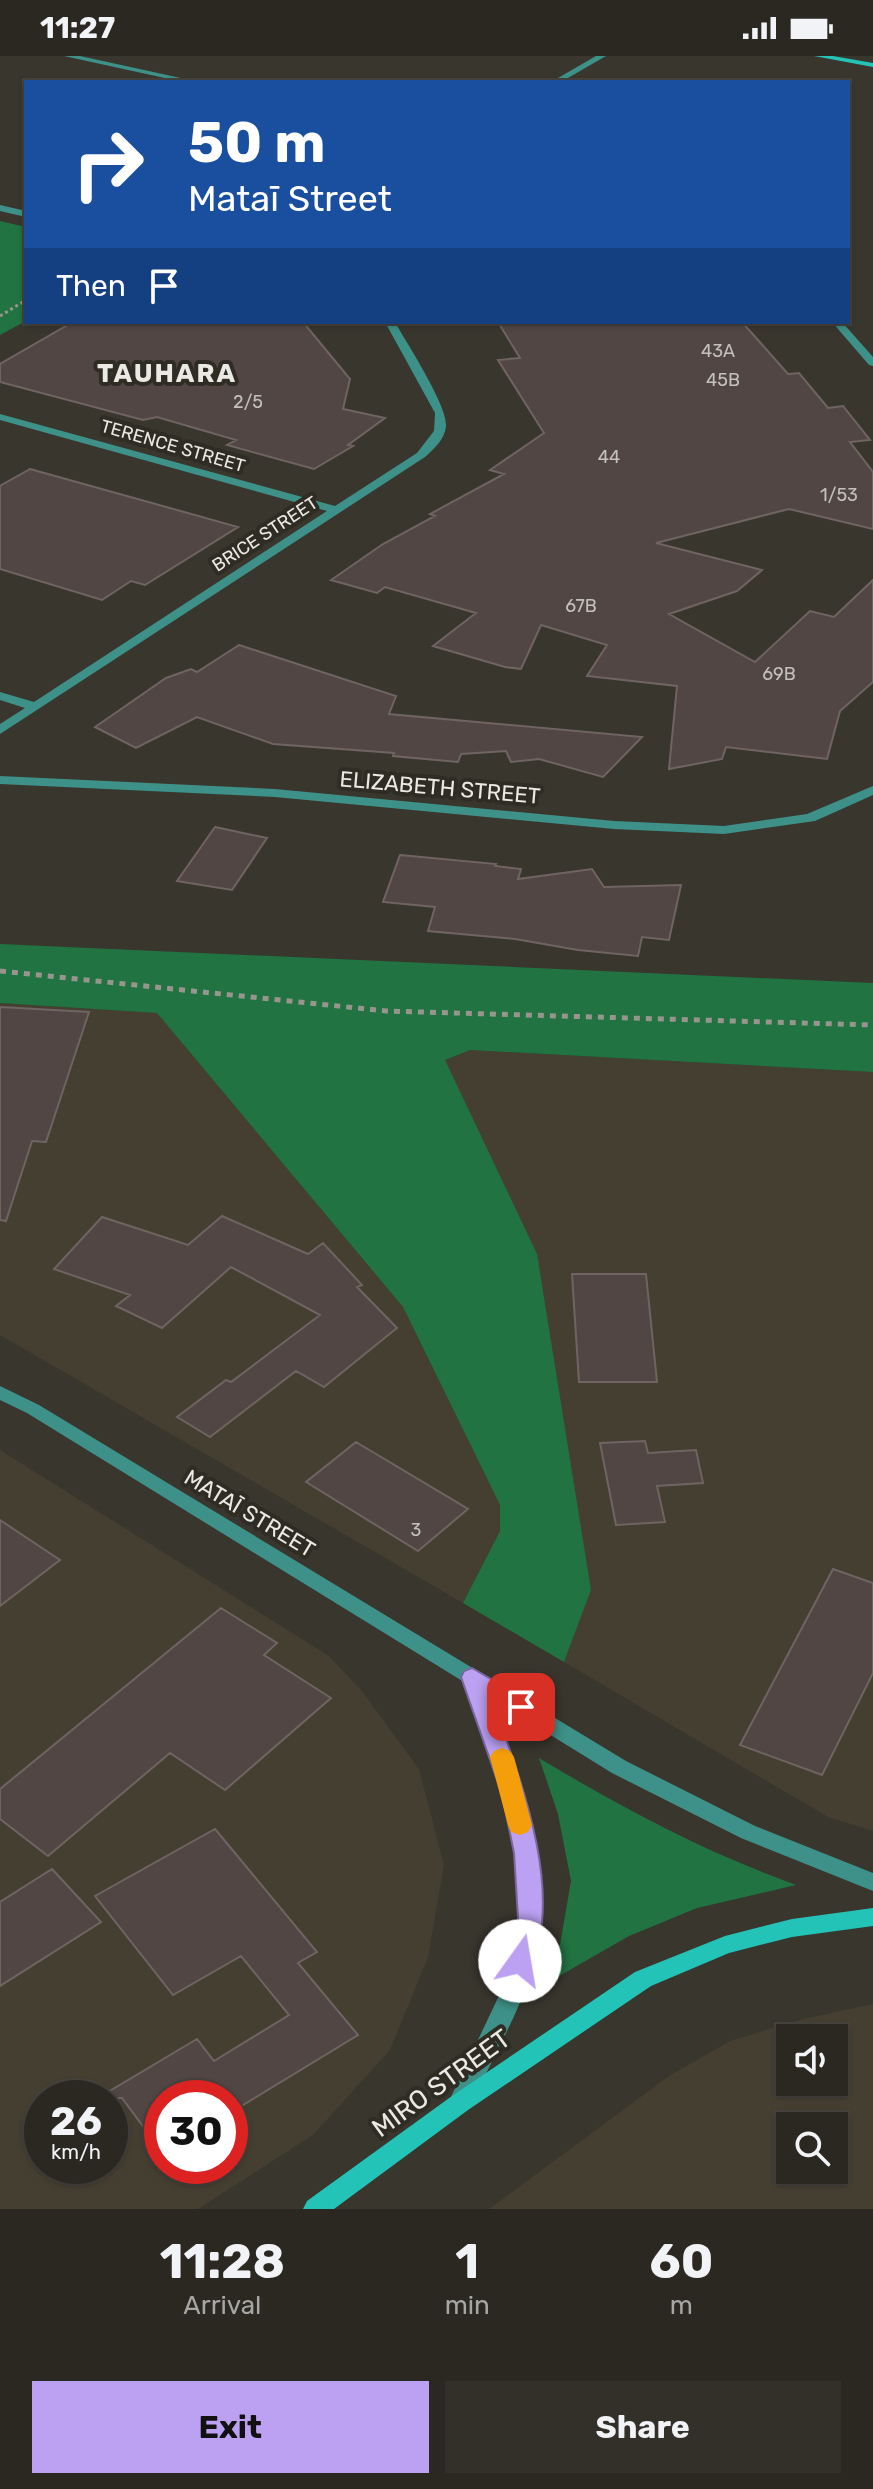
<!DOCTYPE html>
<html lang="en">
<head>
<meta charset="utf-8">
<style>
	body { margin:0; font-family:Rubik,sans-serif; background:#33302a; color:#f1f3f6; height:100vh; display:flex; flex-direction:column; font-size:30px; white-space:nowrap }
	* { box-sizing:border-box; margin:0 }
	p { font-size:26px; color:#a6a6a5 }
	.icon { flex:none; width:44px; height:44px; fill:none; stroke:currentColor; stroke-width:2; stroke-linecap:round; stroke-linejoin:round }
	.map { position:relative; height:2153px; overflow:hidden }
	.details { display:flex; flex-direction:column; background:#2b2822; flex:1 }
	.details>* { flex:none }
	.hud { position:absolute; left:24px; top:24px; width:826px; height:244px; border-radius:0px; box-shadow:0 2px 6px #0004,0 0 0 2px #474440; background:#1a4fa0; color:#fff; overflow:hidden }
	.fabs { position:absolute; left:776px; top:1968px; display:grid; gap:16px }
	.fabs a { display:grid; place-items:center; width:72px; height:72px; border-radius:0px; background:#2b2822; box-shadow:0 2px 6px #0004,0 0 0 2px #474440; font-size:40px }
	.speed { position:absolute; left:24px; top:2024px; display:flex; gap:16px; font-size:40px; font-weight:700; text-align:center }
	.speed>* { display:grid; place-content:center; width:104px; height:104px; border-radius:50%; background:#2b2822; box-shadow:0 2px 6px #0004,0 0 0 2px #474440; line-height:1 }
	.speed small { font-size:20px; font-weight:400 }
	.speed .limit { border:12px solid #d22; background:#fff; color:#111 }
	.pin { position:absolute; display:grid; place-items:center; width:68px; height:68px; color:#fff; margin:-34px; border-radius:16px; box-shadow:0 4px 12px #0006 }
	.me { position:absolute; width:88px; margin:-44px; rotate:13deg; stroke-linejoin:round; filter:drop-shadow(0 0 6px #0008) }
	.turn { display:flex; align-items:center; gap:28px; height:168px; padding:0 32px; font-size:36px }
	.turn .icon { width:104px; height:104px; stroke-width:2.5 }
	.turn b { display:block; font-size:56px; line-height:68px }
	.then { display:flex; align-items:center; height:76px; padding:0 32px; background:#0003; gap:16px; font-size:30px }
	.eta { display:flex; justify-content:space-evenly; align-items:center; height:136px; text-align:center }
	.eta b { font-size:48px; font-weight:700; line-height:56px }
	.primary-button { display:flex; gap:16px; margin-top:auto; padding:16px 32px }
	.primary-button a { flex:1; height:92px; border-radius:0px; background:#bca0f2; color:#111; font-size:32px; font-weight:700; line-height:92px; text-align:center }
	.primary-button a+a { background:#33302a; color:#f1f3f6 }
	.status { display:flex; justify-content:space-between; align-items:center; height:56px; padding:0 40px; background:#2b2822; direction:ltr }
	.status svg { height:22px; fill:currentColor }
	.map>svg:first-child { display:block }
	.built { fill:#443f31; fill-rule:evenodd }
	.green { fill:#217341 }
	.building { fill:#514644; stroke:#6f6462; stroke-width:2 }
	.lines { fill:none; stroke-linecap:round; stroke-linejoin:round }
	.path-far1 { stroke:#98958f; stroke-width:3; stroke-dasharray:3 3; stroke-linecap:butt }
	.path { stroke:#98958f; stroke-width:5; stroke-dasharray:6 6; stroke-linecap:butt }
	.street { fill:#3d9188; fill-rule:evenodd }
	.secondary { fill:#23c4b7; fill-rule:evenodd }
	.route { fill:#bca0f2; stroke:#7a689d; stroke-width:2 }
	.slow { fill:#f59e0b }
	.labels { text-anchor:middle; stroke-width:8; stroke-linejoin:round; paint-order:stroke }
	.number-label { font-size:18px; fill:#c4c0bc }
	.far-street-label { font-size:18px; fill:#ebe9e4; stroke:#2f2c24 }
	.street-label { font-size:22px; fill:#ebe9e4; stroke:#2f2c24 }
	.far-district-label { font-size:26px; font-weight:bold; letter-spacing:2px; fill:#ebe9e4; stroke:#2f2c24 }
	.near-street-label { font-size:26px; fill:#ebe9e4; stroke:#2f2c24 }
</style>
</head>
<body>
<div class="status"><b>11:27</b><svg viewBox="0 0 49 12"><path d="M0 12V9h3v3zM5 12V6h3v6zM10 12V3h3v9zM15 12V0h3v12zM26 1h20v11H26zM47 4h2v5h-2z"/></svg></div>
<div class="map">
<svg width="873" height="2153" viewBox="0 0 873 2153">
	<rect width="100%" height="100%" fill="#39362e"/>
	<!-- built -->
	<path class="built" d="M 0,947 L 157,957 L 403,1251 L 500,1449 L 500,1475 L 463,1547 L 0,1279 Z
		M 469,994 L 873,1016 L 873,1775 L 828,1761 L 564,1606 L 591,1533 L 444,1004 Z
		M 0,1394 L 329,1600 L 361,1634 L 419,1713 L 444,1809 L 428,1901 L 390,1994 L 313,2079 L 198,2153 L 0,2153 ZM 42,2042 L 110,2042 L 110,2110 L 42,2110 ZM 162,2042 L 230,2042 L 230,2110 L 162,2110 Z
		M 873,1948 L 873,2153 L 489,2153 L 669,2020 L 730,1985 L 803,1963 ZM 790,1982 L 834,1982 L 834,2026 L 790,2026 ZM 790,2070 L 834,2070 L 834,2114 L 790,2114 Z"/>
	<!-- green -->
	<path class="green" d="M 0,165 L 26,171 L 26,265 L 0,279 Z
		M 0,888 L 873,927 L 873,1016 L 470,994 L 445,1004 L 537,1198 L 591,1534 L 564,1606 L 463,1547 L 500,1475 L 500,1449 L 403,1251 L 157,957 L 0,947 Z
		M 539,1702 C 622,1752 705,1796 796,1829 L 697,1852 L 629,1880 L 554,1923 L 571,1825 L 558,1758 Z"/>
	<!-- building -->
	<path class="building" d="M 73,266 L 303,266 L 350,323 L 343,353 L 385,362 L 348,389 L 353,390 L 314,413 L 227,389 L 236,384 L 157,361 L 143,364 L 0,326 L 0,308 Z
		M 498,266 L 742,266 L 788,318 L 799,317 L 828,352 L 843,350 L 870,384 L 850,386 L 873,416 L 873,473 L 789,453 L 656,487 L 762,514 L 737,535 L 669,558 L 755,606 L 810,555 L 834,561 L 873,524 L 873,626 L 840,655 L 827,703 L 726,691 L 722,703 L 669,713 L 677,630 L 587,620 L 607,589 L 541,569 L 521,613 L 505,611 L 433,590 L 476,557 L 385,531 L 377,537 L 331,524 L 383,488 L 435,460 L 430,458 L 504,418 L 490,414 L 544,377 L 498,304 L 520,302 Z
		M 30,413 L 238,471 L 145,529 L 131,525 L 102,544 L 0,513 L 0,430 Z
		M 239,589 L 396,640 L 389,658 L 642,681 L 603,721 L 539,703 L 511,706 L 506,695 L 461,698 L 458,706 L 393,700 L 394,697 L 273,688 L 197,661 L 136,692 L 95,671 L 166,622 L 191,613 L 197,616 Z
		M 215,771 L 267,782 L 232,834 L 177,825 Z
		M 400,799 L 496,808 L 495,810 L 521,813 L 518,823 L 592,813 L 604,831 L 681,829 L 669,884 L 642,881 L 638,900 L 578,894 L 515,883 L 428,875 L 435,851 L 383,846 Z
		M 0,951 L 89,956 L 46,1086 L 32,1085 L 6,1165 L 0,1164 Z
		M 222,1160 L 308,1198 L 323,1187 L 362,1229 L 357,1231 L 397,1272 L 324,1331 L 296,1315 L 210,1381 L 177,1361 L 226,1324 L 231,1326 L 320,1259 L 231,1211 L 162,1272 L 116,1250 L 130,1239 L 54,1213 L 102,1161 L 188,1189 Z
		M 572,1218 L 646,1218 L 657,1326 L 579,1326 Z
		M 645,1385 L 648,1397 L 696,1394 L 703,1427 L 657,1430 L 665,1466 L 616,1469 L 600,1387 Z
		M 356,1386 L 468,1453 L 418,1495 L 306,1426 Z
		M 0,1464 L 60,1504 L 0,1550 Z
		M 833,1513 L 873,1527 L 873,1617 L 822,1719 L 740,1689 Z
		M 221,1552 L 277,1587 L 264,1599 L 331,1642 L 225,1734 L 170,1697 L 48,1800 L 0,1763 L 0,1733 Z
		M 215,1773 L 317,1896 L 298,1907 L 358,1979 L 230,2057 L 230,2042 L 162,2042 L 162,2096 L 122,2042 L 98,2042 L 197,1983 L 214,2005 L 289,1959 L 241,1900 L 173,1939 L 95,1840 Z
		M 52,1813 L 101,1866 L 0,1930 L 0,1846 Z"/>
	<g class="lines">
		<!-- path-far1 -->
		<path class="path-far1" d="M 0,260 L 26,244"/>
		<!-- path -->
		<path class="path" d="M 0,915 L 386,955 L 873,969"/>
		<!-- street -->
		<path class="street" d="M 64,0 L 80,0 L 199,26 L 183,26 Z
			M 596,0 L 606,0 L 561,26 L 551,26 Z
			M 0,149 L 26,155 L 26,161 L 0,155 Z
			M 385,266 L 395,266 C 406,286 448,350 446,370 C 445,383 434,393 425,401 L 0,678 L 0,668 L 25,652 L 0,644 L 0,636 L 34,646 L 327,455 L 0,364 L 0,358 L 335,450 L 417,397 L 434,375 L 435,357 Z
			M 832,266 L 842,266 L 873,301 L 873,310 L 869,309 Z
			M 0,720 L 275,733 L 614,765 L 724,770 L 807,758 L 873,730 L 873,739 L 815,765 L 724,778 L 614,773 L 275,741 L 0,728 Z
			M 0,1330 L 39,1349 L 626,1705 L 755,1770 L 873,1817 L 873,1835 L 741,1782 L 612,1717 L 489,1641 C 522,1733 561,1830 527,1928 C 513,1968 490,2007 473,2045 L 469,2052 L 461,2055 L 453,2052 L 449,2045 L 505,1927 L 519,1862 L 515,1797 L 503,1738 L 464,1626 L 27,1357 L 0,1344 Z"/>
		<!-- secondary -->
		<path class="secondary" d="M 814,0 L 833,0 L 873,7 L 873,11 Z
			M 873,1852 L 873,1870 L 792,1881 L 729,1897 L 651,1930 L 468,2054 L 334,2153 L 303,2153 L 307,2145 L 452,2040 L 635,1916 L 725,1880 L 792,1863 Z"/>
	</g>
	<!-- route -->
	<path class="route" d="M 472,1612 L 529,1645 L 533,1651 L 529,1657 L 521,1660 L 492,1644 C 518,1717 567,1838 529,1913 L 520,1916 L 511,1913 L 508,1905 L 518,1862 L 514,1797 L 502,1738 L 461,1621 L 464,1615 Z"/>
	<!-- slow -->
	<path class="slow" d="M 502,1692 L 510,1695 L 514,1701 L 532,1769 L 528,1776 L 520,1779 L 511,1776 L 508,1769 L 490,1701 L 494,1695 Z"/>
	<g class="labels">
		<!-- number labels -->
		<g class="number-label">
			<text x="718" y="301">43A</text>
			<text x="723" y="330">45B</text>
			<text x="248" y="352">2/5</text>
			<text x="609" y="407">44</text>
			<text x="839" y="445">1/53</text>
			<text x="581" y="556">67B</text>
			<text x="779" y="624">69B</text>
			<text x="416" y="1480">3</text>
		</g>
		<!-- far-street labels -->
		<g class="far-street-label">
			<text transform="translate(173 390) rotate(16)" y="6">TERENCE STREET</text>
			<text transform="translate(265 478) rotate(-33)" y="6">BRICE STREET</text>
		</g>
		<!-- street labels -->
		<g class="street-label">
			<text transform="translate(440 731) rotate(5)" y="8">ELIZABETH STREET</text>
			<text transform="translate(250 1457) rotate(31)" y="8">MATAĪ STREET</text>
		</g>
		<!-- far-district labels -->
		<g class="far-district-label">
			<text x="167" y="326">TAUHARA</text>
		</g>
		<!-- near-street labels -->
		<g class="near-street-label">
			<text transform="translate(441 2027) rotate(-36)" y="9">MIRO STREET</text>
		</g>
	</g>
</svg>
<div class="fabs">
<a><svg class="icon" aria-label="sound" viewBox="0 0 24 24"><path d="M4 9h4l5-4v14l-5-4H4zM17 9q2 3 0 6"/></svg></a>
<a><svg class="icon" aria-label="search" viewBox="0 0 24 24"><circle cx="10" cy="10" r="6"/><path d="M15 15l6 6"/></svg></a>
</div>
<div class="speed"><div>26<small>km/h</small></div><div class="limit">30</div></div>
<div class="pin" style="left:521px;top:1651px;background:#d93025"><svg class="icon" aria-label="arrive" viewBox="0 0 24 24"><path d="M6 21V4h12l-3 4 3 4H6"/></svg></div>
<svg class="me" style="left:520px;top:1905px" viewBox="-20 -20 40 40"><circle r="19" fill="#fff"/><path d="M0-13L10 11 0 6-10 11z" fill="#bca0f2"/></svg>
<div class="hud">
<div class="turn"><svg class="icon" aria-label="right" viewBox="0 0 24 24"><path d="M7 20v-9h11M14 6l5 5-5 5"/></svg><div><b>50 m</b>Mataī Street</div></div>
<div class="then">Then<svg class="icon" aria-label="arrive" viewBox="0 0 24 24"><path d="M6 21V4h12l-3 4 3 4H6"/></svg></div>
</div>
</div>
<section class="details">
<div class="eta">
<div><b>11:28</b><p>Arrival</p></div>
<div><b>1</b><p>min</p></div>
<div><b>60</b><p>m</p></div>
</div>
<div class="primary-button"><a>Exit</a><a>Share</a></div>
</section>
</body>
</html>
